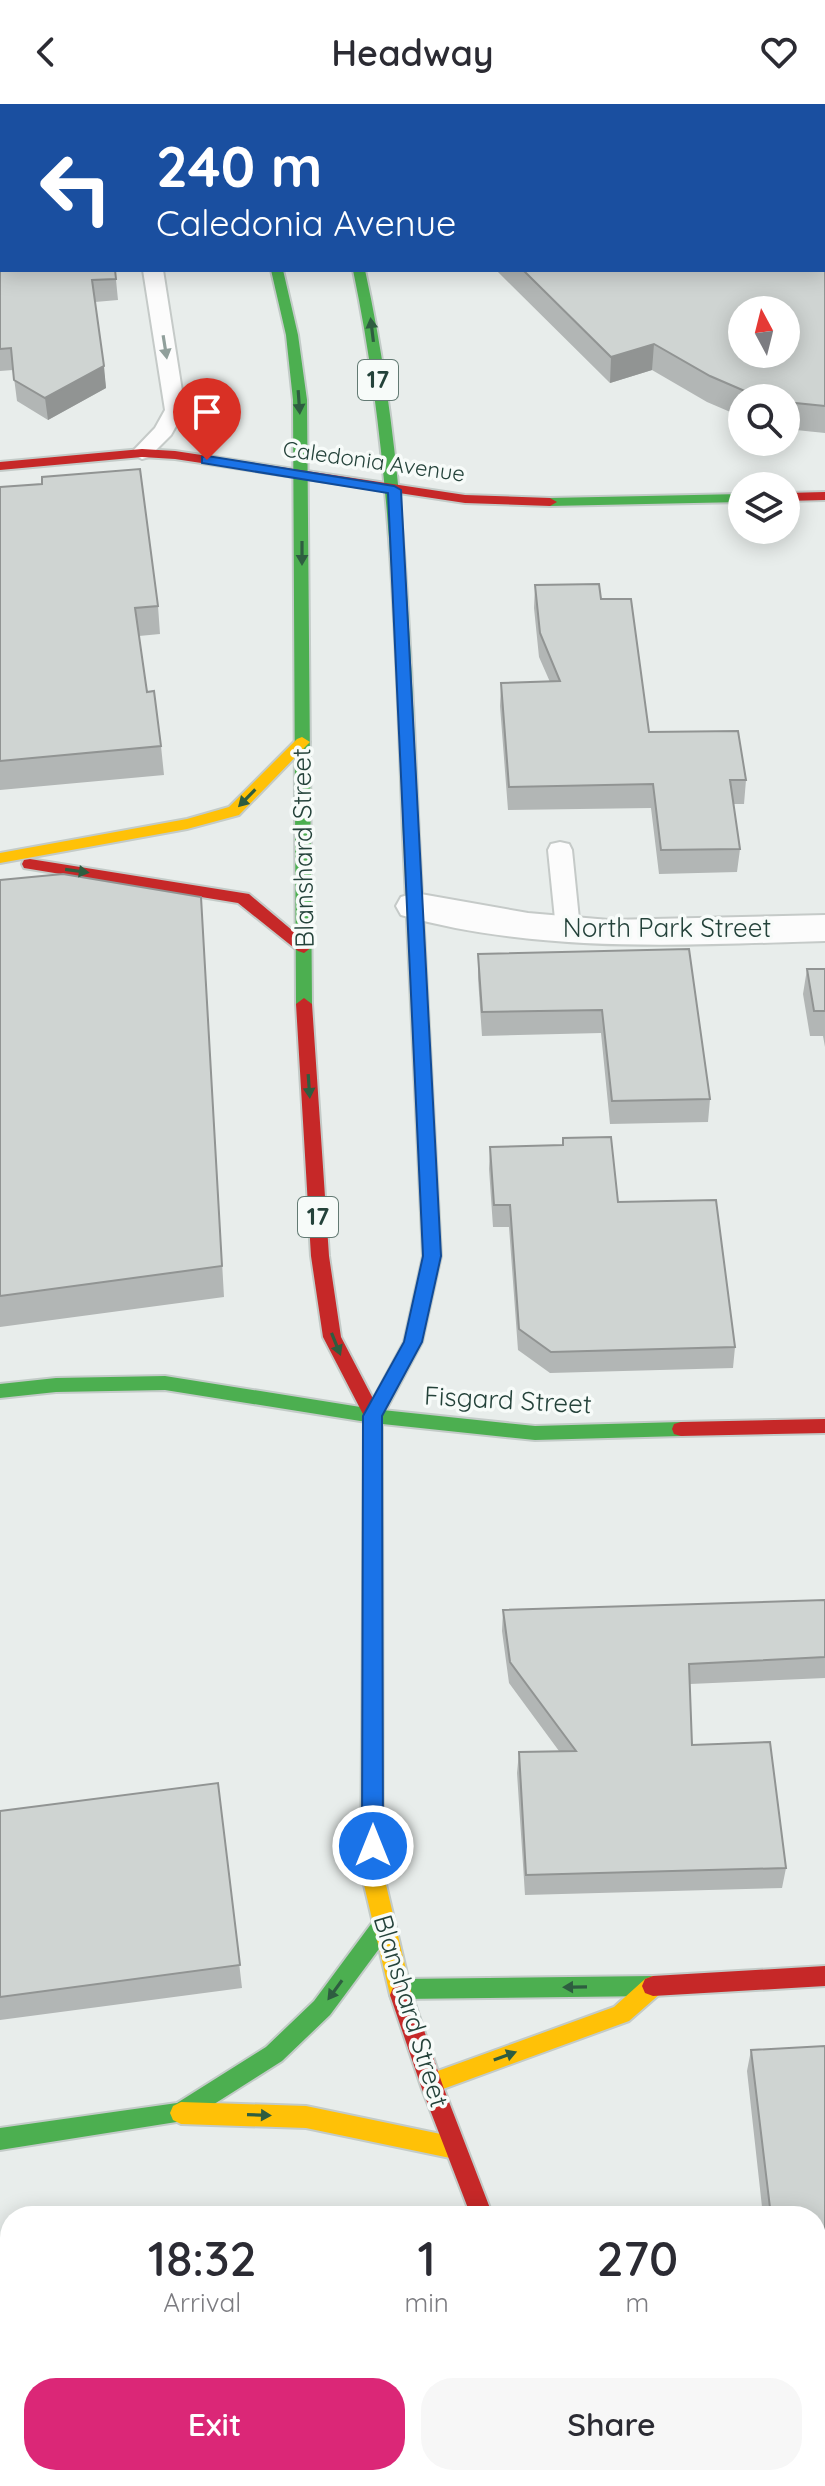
<!DOCTYPE html>
<html lang="en">
<head>
<meta charset="utf-8">
<style>
	body { margin:0; font-family:Quicksand,sans-serif; background:#f7f7f7; color:#2b2b33; height:100vh; display:flex; flex-direction:column; font-size:30px; white-space:nowrap }
	* { box-sizing:border-box; margin:0 }
	p { font-size:26px; color:#7c7c81 }
	.icon { flex:none; width:44px; height:44px; fill:none; stroke:currentColor; stroke-width:2; stroke-linecap:round; stroke-linejoin:round }
	.map { position:relative; flex:1; overflow:hidden }
	.panel { position:absolute; left:0px; top:2102px; width:826px; height:280px; display:flex; flex-direction:column; background:#fff; border-radius:32px 32px 0 0; box-shadow:0 4px 20px #0003 }
	.panel>* { flex:none }
	.hud { position:absolute; left:0px; top:0px; width:826px; height:168px; box-shadow:0 4px 20px #0003; background:#1a4fa0; color:#fff; overflow:hidden }
	.needle { width:52px; rotate:353deg }
	.buttons { position:absolute; left:728px; top:192px; display:grid; gap:16px }
	.buttons a { display:grid; place-items:center; width:72px; height:72px; border-radius:50%; background:#fff; box-shadow:0 4px 20px #0003; font-size:40px }
	.pin { position:absolute; display:grid; place-items:center; width:68px; height:68px; color:#fff; margin:-82px -34px; border-radius:50% 50% 50% 0; rotate:-45deg; box-shadow:0 0 8px #0007 }
	.pin .icon { rotate:45deg }
	.me { position:absolute; width:88px; margin:-44px; rotate:0deg; stroke-linejoin:round; filter:drop-shadow(0 0 6px #0008) }
	.turn { display:flex; align-items:center; gap:28px; height:168px; padding:0 24px; font-size:36px }
	.turn .icon { width:104px; height:104px; stroke-width:2.5 }
	.turn b { display:block; font-size:56px; line-height:68px }
	.eta { display:flex; justify-content:space-evenly; align-items:center; height:136px; text-align:center }
	.eta b { font-size:48px; font-weight:600; line-height:56px }
	.cta { display:flex; gap:16px; margin-top:auto; padding:16px 24px }
	.cta a { flex:1; height:92px; border-radius:32px; background:#db2777; color:#fff; font-size:32px; font-weight:600; line-height:92px; text-align:center }
	.cta a+a { background:#f7f7f7; color:#2b2b33 }
	header { display:flex; justify-content:space-between; align-items:center; height:104px; padding:0 24px; background:#fff; font-size:36px; font-weight:600 }
	.map>svg:first-child { display:block }
	.lines { fill:none; stroke-linecap:round; stroke-linejoin:round }
	.lane-casing { stroke:#c5cac8; stroke-width:4 }
	.street-casing { stroke:#c5cac8; stroke-width:4 }
	.fast-casing { stroke:#c3cbc8; stroke-width:4 }
	.slow-casing { stroke:#c3cbc8; stroke-width:4 }
	.jam-casing { stroke:#c3cbc8; stroke-width:4 }
	.lane { fill:#fcfcfc; fill-rule:evenodd }
	.street { fill:#fcfcfc; fill-rule:evenodd }
	.fast { fill:#4caf50; fill-rule:evenodd }
	.slow { fill:#ffc107; fill-rule:evenodd }
	.jam { fill:#c62828; fill-rule:evenodd }
	.wall { fill:#b2b6b5 }
	.shaded-wall { fill:#919493 }
	.building { fill:#cfd4d2; stroke:#919493; stroke-width:2; fill-rule:evenodd }
	.oneway { fill:#2e5d40 }
	.oneway2 { fill:#909f9b }
	.route { fill:#1a73e8; stroke:#114b97; stroke-width:2 }
	.labels { text-anchor:middle; stroke-width:7; stroke-linejoin:round; paint-order:stroke }
	.far-street-label { font-size:22px; fill:#24423a; stroke:#f7fbf9 }
	.shield { fill:#f7fbf9; stroke:#637a73; stroke-width:2 }
	.shield-label { font-size:24px; font-weight:bold; fill:#24423a }
	.street-label { font-size:26px; fill:#24423a; stroke:#f7fbf9 }
</style>
</head>
<body>
<header><svg class="icon" aria-label="back" viewBox="0 0 24 24"><path d="M15 5l-7 7 7 7"/></svg>Headway<svg class="icon" aria-label="heart" viewBox="0 0 24 24"><path d="M12 20l-8-8c-3-5 5-10 8-4 3-6 11-1 8 4z"/></svg></header>
<div class="map">
<svg width="825" height="2382" viewBox="0 0 825 2382">
	<rect width="100%" height="100%" fill="#e8edeb"/>
	<g class="lines">
		<!-- lane casing -->
		<g class="lane-casing">
			<path id="lane" d="M 115,0 L 133,0 L 133,2 L 115,2 Z
				M 143,166 L 163,166 L 185,306 L 171,331 L 149,353 L 142,355 L 131,349 L 155,324 L 165,306 Z
				M 560,738 L 569,740 L 572,746 L 580,825 L 577,831 L 568,834 L 559,831 L 556,825 L 548,746 L 551,740 Z"/>
		</g>
		<!-- street casing -->
		<g class="street-casing">
			<path id="street" d="M 0,55 L 2,55 L 2,73 L 0,73 Z
				M 415,789 L 528,809 L 609,816 L 825,811 L 825,837 C 683,841 540,850 401,811 L 396,802 L 401,793 Z"/>
		</g>
		<!-- fast casing -->
		<g class="fast-casing">
			<path id="fast" d="M 271,166 L 283,166 L 298,231 L 307,296 L 312,900 L 304,906 L 296,900 L 293,296 L 286,231 Z
				M 353,166 L 365,166 C 406,353 410,542 419,732 L 411,737 L 403,732 C 396,542 392,353 353,166 Z
				M 742,390 L 742,398 L 550,402 L 543,398 L 550,394 Z
				M 165,1272 L 373,1305 L 535,1322 L 681,1318 L 688,1320 L 690,1325 L 688,1330 L 681,1332 L 535,1336 L 373,1319 L 165,1286 L 56,1288 L 0,1294 L 0,1280 L 56,1274 Z
				M 382,1813 L 390,1816 L 393,1823 L 390,1830 L 330,1911 L 282,1957 L 189,2016 L 0,2046 L 0,2024 L 177,1999 L 266,1943 L 314,1897 L 374,1816 Z
				M 653,1872 L 661,1875 L 664,1882 L 661,1889 L 653,1892 L 401,1895 L 393,1892 L 390,1885 L 393,1878 L 401,1875 Z
				M 575,2372 L 599,2372 L 603,2382 L 579,2382 Z"/>
		</g>
		<!-- slow casing -->
		<g class="slow-casing">
			<path id="slow" d="M 302,633 L 310,638 L 307,641 L 239,711 L 187,725 L 0,759 L 0,749 L 187,715 L 229,703 L 297,635 Z
				M 411,727 L 419,732 L 441,1152 L 422,1238 L 380,1317 L 366,1317 L 364,1312 L 404,1238 L 423,1152 L 403,732 Z
				M 373,1353 L 380,1356 L 382,1361 L 383,1768 L 412,1891 L 409,1898 L 401,1901 L 393,1898 L 390,1891 L 361,1768 L 364,1361 L 366,1356 Z
				M 653,1872 L 661,1875 L 664,1882 L 661,1889 L 629,1917 L 432,1989 L 424,1986 L 421,1979 L 424,1972 L 614,1903 L 645,1875 Z
				M 181,1998 L 306,2002 L 455,2033 L 463,2036 L 466,2044 L 463,2052 L 455,2055 L 306,2024 L 181,2020 L 173,2016 L 170,2009 L 173,2002 Z"/>
		</g>
		<!-- jam casing -->
		<g class="jam-casing">
			<path id="jam" d="M 195,0 L 207,0 L 208,2 L 196,2 Z
				M 280,0 L 292,0 L 293,2 L 281,2 Z
				M 142,345 L 175,347 L 465,391 L 550,394 L 557,398 L 550,402 L 465,399 L 175,355 L 142,353 L 0,366 L 0,358 Z
				M 825,388 L 825,396 L 786,397 L 786,389 Z
				M 30,755 L 249,790 L 312,843 L 304,849 L 298,847 L 238,799 L 24,764 L 22,760 L 24,756 Z
				M 304,894 L 312,900 L 329,1152 L 341,1233 L 382,1312 L 382,1361 L 380,1366 L 366,1366 L 364,1361 L 364,1312 L 323,1233 L 311,1152 L 296,900 Z
				M 825,1315 L 825,1329 L 681,1332 L 674,1330 L 672,1325 L 674,1320 L 681,1318 Z
				M 825,1862 L 825,1882 L 653,1892 L 645,1889 L 642,1882 L 645,1875 L 653,1872 Z
				M 401,1881 L 409,1884 L 412,1891 L 444,1985 L 493,2112 L 471,2112 L 422,1985 L 390,1891 L 393,1884 Z"/>
		</g>
		<!-- lane -->
		<use href="#lane" class="lane"/>
		<!-- street -->
		<use href="#street" class="street"/>
		<!-- fast -->
		<use href="#fast" class="fast"/>
		<!-- slow -->
		<use href="#slow" class="slow"/>
		<!-- jam -->
		<use href="#jam" class="jam"/>
	</g>
	<!-- wall -->
	<path class="wall" d="M 825,0 L 825,329 L 786,325 L 786,294 L 742,294 L 742,313 L 707,298 L 652,266 L 610,279 L 496,166 L 824,166 Z
		M 0,71 L 115,166 L 118,196 L 95,198 L 106,284 L 48,316 L 17,297 L 13,266 L 0,267 Z
		M 0,383 L 158,502 L 160,530 L 139,532 L 147,588 L 161,642 L 164,671 L 0,686 Z
		M 535,481 L 601,495 L 649,628 L 746,676 L 744,700 L 733,700 L 740,745 L 737,768 L 659,770 L 651,704 L 508,706 L 500,602 L 501,579 L 550,578 L 539,553 L 534,504 Z
		M 0,776 L 203,824 L 224,1193 L 0,1223 Z
		M 689,845 L 710,995 L 708,1018 L 610,1020 L 601,929 L 482,932 L 478,874 L 478,850 Z
		M 807,865 L 825,865 L 825,943 L 823,932 L 810,932 L 803,890 Z
		M 563,1034 L 618,1098 L 735,1243 L 733,1264 L 550,1269 L 518,1246 L 509,1123 L 493,1123 L 489,1065 L 490,1043 L 562,1041 Z
		M 825,1496 L 825,1574 L 690,1580 L 692,1641 L 786,1764 L 782,1784 L 525,1791 L 517,1669 L 519,1648 L 559,1647 L 509,1579 L 502,1527 L 503,1506 Z
		M 218,1679 L 242,1884 L 0,1916 L 0,1707 Z
		M 825,1942 L 825,2216 L 816,2216 L 816,2112 L 763,2112 L 747,1967 L 751,1946 Z"/>
	<!-- shaded-wall -->
	<path class="shaded-wall" d="M 654,240 L 652,266 L 610,279 L 611,253 Z
		M 104,262 L 106,284 L 48,316 L 45,294 Z"/>
	<!-- building -->
	<path class="building" d="M 522,0 L 825,0 L 825,302 L 786,298 L 786,294 L 769,294 L 747,288 L 710,272 L 654,240 L 611,253 L 523,166 L 824,166 L 824,2 L 518,2 ZM 742,206 L 786,206 L 786,250 L 742,250 Z
		M 0,71 L 2,71 L 2,166 L 115,166 L 116,175 L 92,176 L 104,262 L 45,294 L 14,276 L 11,244 L 0,245 Z
		M 140,365 L 158,502 L 135,504 L 147,588 L 154,587 L 161,642 L 0,657 L 0,383 L 42,380 L 42,373 Z
		M 599,480 L 601,495 L 631,495 L 649,628 L 738,627 L 746,676 L 730,676 L 740,745 L 661,746 L 653,680 L 509,683 L 501,579 L 560,577 L 540,529 L 535,481 Z
		M 63,770 L 201,793 L 222,1162 L 0,1192 L 0,776 Z
		M 689,845 L 710,995 L 612,997 L 602,906 L 482,908 L 478,850 Z
		M 807,865 L 825,865 L 825,907 L 814,907 Z
		M 611,1033 L 618,1098 L 716,1096 L 735,1243 L 551,1248 L 519,1225 L 510,1101 L 494,1101 L 490,1043 L 563,1041 L 563,1034 Z
		M 825,1496 L 825,1553 L 689,1560 L 692,1641 L 770,1638 L 786,1764 L 526,1771 L 519,1648 L 576,1647 L 510,1558 L 503,1506 Z
		M 218,1679 L 240,1861 L 0,1893 L 0,1707 Z
		M 825,1942 L 825,2197 L 816,2197 L 816,2112 L 771,2112 L 751,1946 Z
		M 120,2372 L 369,2372 L 370,2382 L 121,2382 Z"/>
	<!-- one-way arrows -->
	<defs><path id="oneway-solid" d="M-6-.8H1V-3.2L6.5 0L1 3.2V.8H-6Z" transform="scale(2)"/></defs>
	<g class="oneway">
		<use href="#oneway-solid" transform="translate(372 226) rotate(-97)"/>
		<use href="#oneway-solid" transform="translate(299 298) rotate(86)"/>
		<use href="#oneway-solid" transform="translate(302 449) rotate(90)"/>
		<use href="#oneway-solid" transform="translate(247 694) rotate(134)"/>
		<use href="#oneway-solid" transform="translate(77 767) rotate(8)"/>
		<use href="#oneway-solid" transform="translate(309 982) rotate(86)"/>
		<use href="#oneway-solid" transform="translate(336 1240) rotate(68)"/>
		<use href="#oneway-solid" transform="translate(575 1883) rotate(179)"/>
		<use href="#oneway-solid" transform="translate(335 1886) rotate(126)"/>
		<use href="#oneway-solid" transform="translate(505 1952) rotate(-20)"/>
		<use href="#oneway-solid" transform="translate(259 2011) rotate(2)"/>
	</g>
	<use class="oneway2" href="#oneway-solid" transform="translate(165 243) rotate(81)"/>
	<!-- route -->
	<path class="route" d="M 207,352 L 394,382 L 401,386 L 441,1152 L 422,1238 L 382,1312 L 383,1742 L 380,1748 L 373,1751 L 365,1748 L 362,1742 L 363,1312 L 404,1238 L 423,1152 L 388,389 L 202,359 L 202,353 Z"/>
	<g class="labels">
		<!-- far-street labels -->
		<g class="far-street-label">
			<text transform="translate(374 357) rotate(8)" y="8">Caledonia Avenue</text>
		</g>
		<!-- shield labels -->
		<g class="shield">
			<rect x="358" y="256" width="40" height="40" rx="6"/>
			<rect x="298" y="1093" width="40" height="40" rx="6"/>
		</g>
		<g class="shield-label">
			<text x="378" y="284">17</text>
			<text x="318" y="1121">17</text>
		</g>
		<!-- street labels -->
		<g class="street-label">
			<text transform="translate(303 744) rotate(-91)" y="9">Blanshard Street</text>
			<text x="667" y="833">North Park Street</text>
			<text transform="translate(508 1296) rotate(3)" y="9">Fisgard Street</text>
			<text transform="translate(411 1907) rotate(73)" y="9">Blanshard Street</text>
		</g>
	</g>
</svg>
<div class="buttons">
<a><svg class="needle" viewBox="-14 -14 28 28"><path d="M0-13l5 13h-10z" fill="#e53935"/><path d="M0 13l5-13h-10z" fill="#7c7c81"/></svg></a>
<a><svg class="icon" aria-label="search" viewBox="0 0 24 24"><circle cx="10" cy="10" r="6"/><path d="M15 15l6 6"/></svg></a>
<a><svg class="icon" aria-label="layers" viewBox="0 0 24 24"><path d="M12 4l9 5-9 5-9-5zM3 14l9 5 9-5"/></svg></a>
</div>
<div class="pin" style="left:207px;top:356px;background:#d93025"><svg class="icon" aria-label="arrive" viewBox="0 0 24 24"><path d="M6 21V4h12l-3 4 3 4H6"/></svg></div>
<svg class="me" style="left:373px;top:1742px" viewBox="-20 -20 40 40"><circle r="17" fill="#1a73e8" stroke="#fff" stroke-width="3"/><path d="M0-11L8 9 0 5-8 9z" fill="#fff"/></svg>
<div class="hud">
<div class="turn"><svg class="icon" aria-label="left" viewBox="0 0 24 24"><path d="M17 20v-9H6M10 6l-5 5 5 5"/></svg><div><b>240 m</b>Caledonia Avenue</div></div>
</div>
<section class="panel">
<div class="eta">
<div><b>18:32</b><p>Arrival</p></div>
<div><b>1</b><p>min</p></div>
<div><b>270</b><p>m</p></div>
</div>
<div class="cta"><a>Exit</a><a>Share</a></div>
</section>
</div>
</body>
</html>
